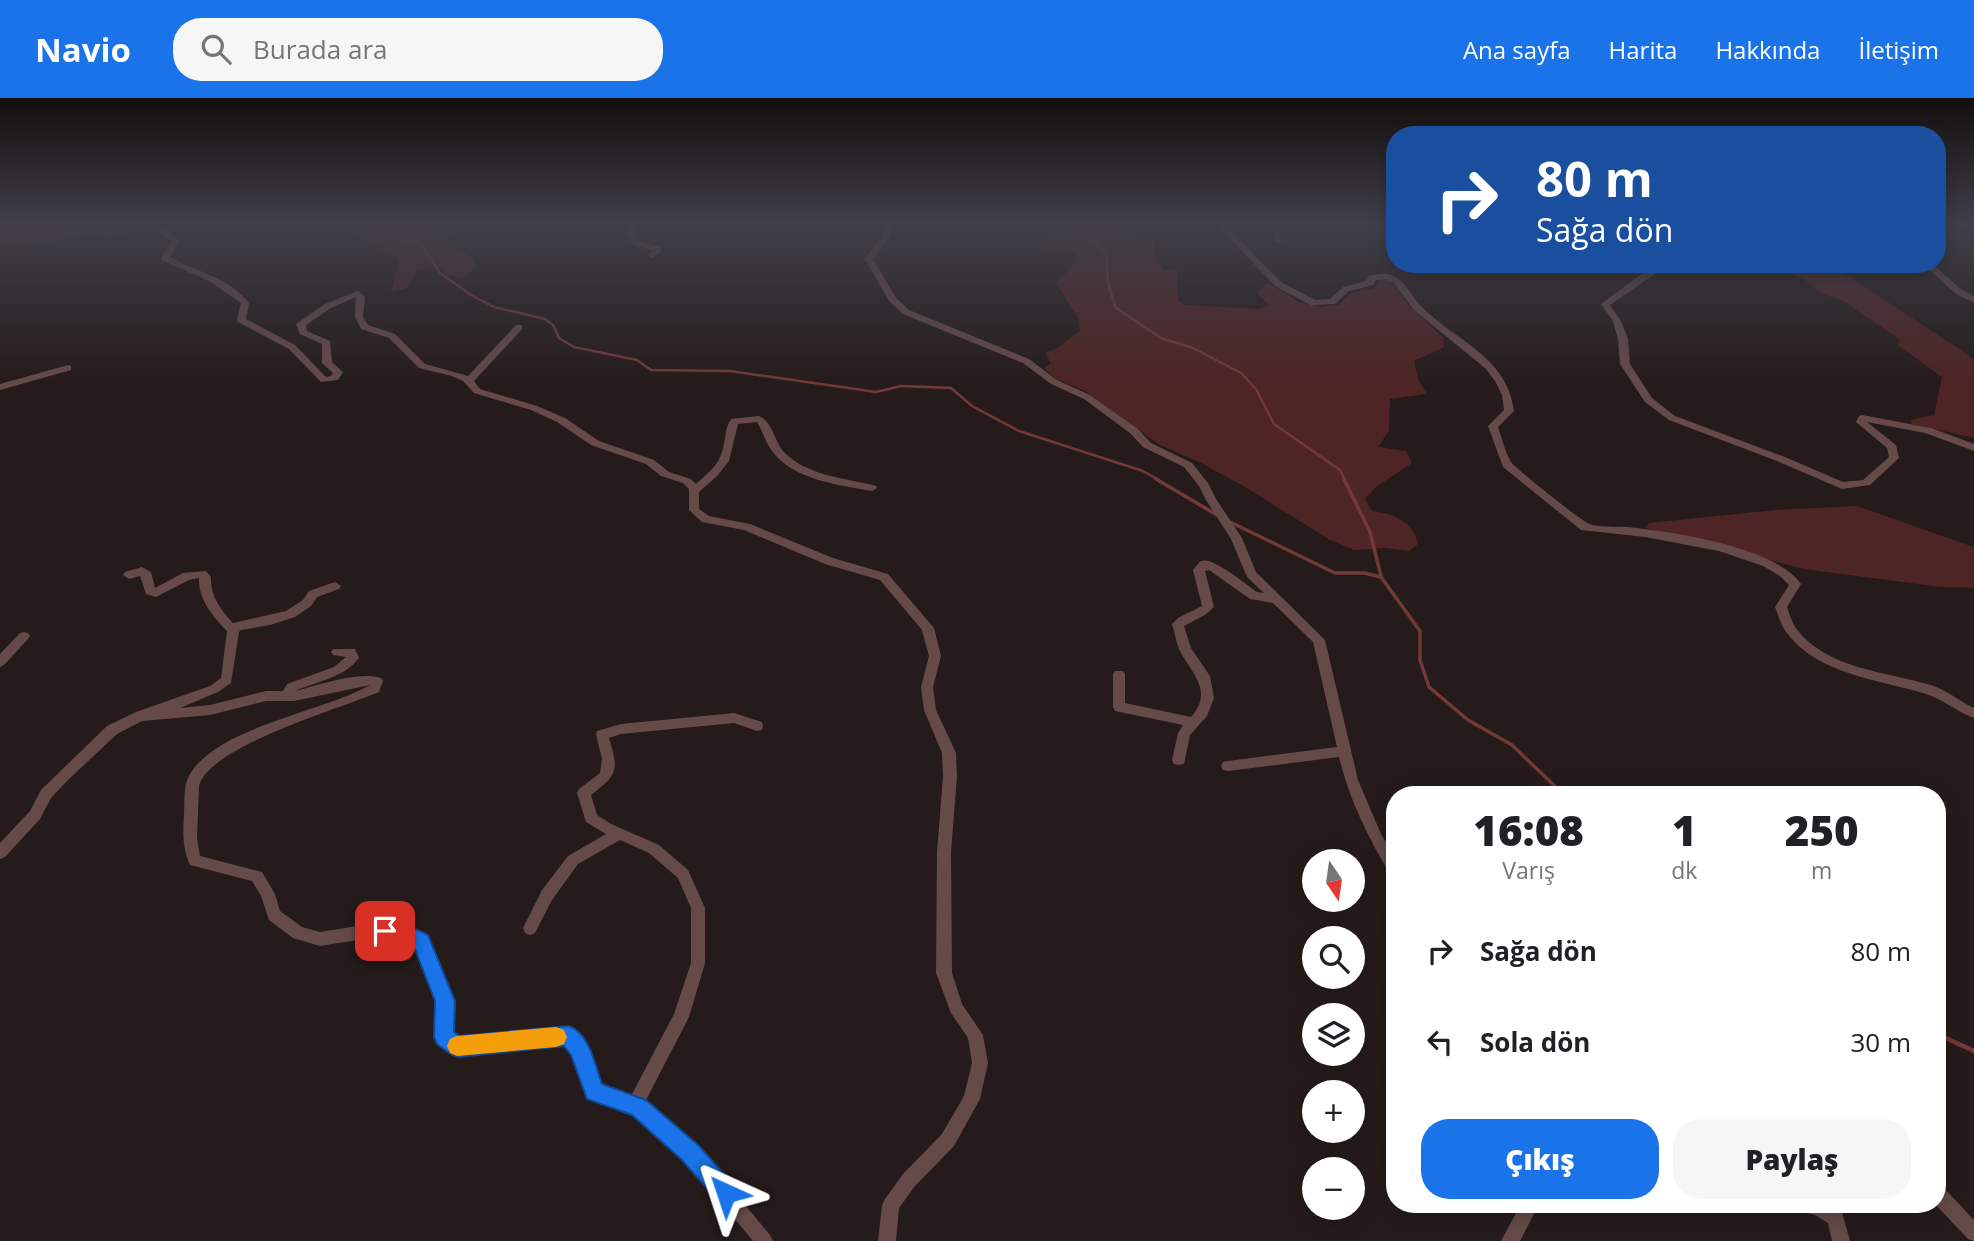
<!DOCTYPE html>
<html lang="tr">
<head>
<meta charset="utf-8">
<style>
	body { margin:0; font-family:"Open Sans",sans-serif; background:#f6f6f6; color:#202124; height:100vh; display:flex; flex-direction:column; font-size:26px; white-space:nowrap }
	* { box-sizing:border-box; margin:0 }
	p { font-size:23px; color:#757577 }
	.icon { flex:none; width:38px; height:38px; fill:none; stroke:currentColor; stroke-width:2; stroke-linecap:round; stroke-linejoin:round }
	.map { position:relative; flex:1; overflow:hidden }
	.panel { position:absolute; left:1386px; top:688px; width:560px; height:427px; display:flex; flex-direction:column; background:#fff; border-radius:28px; box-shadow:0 4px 18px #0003 }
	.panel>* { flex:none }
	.banner { position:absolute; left:1386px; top:28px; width:560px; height:147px; border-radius:28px; box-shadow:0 4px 18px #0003; background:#1a4fa0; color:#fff; overflow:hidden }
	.needle { width:46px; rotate:167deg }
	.controls { position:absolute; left:1302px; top:751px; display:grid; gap:14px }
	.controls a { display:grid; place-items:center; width:63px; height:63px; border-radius:50%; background:#fff; box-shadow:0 4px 18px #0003; font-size:35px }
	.pin { position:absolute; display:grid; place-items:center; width:60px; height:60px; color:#fff; margin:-30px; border-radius:14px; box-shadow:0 4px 10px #0006 }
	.me { position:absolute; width:77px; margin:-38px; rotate:318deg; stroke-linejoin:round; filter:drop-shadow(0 0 5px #0008) }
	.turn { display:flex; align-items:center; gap:24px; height:147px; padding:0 35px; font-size:32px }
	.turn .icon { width:91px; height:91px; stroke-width:2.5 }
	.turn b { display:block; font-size:49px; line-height:60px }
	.eta { display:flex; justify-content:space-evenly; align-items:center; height:119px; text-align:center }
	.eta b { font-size:42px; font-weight:800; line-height:49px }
	.cta { display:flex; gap:14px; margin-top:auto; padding:14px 35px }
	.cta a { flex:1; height:80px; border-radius:28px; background:#1a73e8; color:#fff; font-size:28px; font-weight:800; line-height:80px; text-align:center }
	.cta a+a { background:#f6f6f6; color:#202124 }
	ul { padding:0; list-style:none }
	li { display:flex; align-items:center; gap:21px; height:91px; padding:0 35px }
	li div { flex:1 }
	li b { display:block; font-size:26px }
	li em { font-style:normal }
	header { display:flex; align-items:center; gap:42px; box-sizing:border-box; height:98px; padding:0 35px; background:#1a73e8; color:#fff }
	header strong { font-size:33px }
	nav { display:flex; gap:38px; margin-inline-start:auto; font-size:24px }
	.search { width:490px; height:63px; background:#f6f6f6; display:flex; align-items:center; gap:18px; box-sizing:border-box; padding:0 24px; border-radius:28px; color:#757577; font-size:26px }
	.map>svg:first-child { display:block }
	.green { fill:#4e2424 }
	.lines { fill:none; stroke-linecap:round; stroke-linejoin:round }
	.stream-far2 { stroke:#723938; stroke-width:2.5 }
	.stream-far1 { stroke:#723938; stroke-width:3.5 }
	.stream { stroke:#723938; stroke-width:4.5 }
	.minor { fill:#654a49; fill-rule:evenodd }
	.route { fill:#1a73e8; stroke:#114b97; stroke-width:2 }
	.slow { fill:#f59e0b }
</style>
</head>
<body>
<header>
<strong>Navio</strong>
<div class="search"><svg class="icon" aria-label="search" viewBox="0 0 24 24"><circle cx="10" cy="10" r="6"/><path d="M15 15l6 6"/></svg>Burada ara</div>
<nav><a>Ana sayfa</a><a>Harita</a><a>Hakkında</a><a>İletişim</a></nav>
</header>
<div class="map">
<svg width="1974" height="1143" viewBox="0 0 1974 1143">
	<rect width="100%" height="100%" fill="#251b1a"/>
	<!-- green -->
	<path class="green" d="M 0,126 L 143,126 L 116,140 L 81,139 L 0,149 Z
		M 284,126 L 488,126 L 467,130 L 442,143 L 475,161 L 476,169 L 462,180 L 446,176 L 437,167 L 417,172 L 407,190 L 391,194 L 399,162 C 388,152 354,134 339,132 C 320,129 301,136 284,126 Z
		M 1041,126 L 1126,126 L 1126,129 L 1132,139 L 1154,141 L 1155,160 L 1164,172 L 1177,171 L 1178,202 L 1184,207 L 1260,211 L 1270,207 L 1258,197 L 1258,193 L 1268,185 L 1299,204 L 1320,209 L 1339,207 L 1351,195 L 1375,190 L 1380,181 L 1387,181 L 1396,188 L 1406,204 L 1443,240 L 1444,249 L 1414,263 L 1419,283 L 1427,296 L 1390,301 L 1389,333 L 1378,349 L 1406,353 L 1412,365 L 1376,389 L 1365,401 L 1372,413 C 1394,416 1413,423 1418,446 L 1409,453 L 1386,450 L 1354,452 L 1330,442 L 1245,389 L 1201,365 L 1160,347 L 1085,293 L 1056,281 L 1044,270 L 1051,265 L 1045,255 L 1057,250 L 1080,233 L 1079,222 L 1056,185 L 1077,164 L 1074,154 L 1043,150 L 1035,146 L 1059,134 L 1059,131 L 1042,132 Z
		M 1767,166 L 1830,166 L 1974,261 L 1974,340 L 1912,326 L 1910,322 L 1934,317 L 1942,279 L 1899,248 L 1899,241 L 1842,202 L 1819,194 L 1801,179 Z
		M 1857,408 L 1974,449 L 1974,490 L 1940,489 L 1804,471 L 1645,430 L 1649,425 L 1775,412 Z"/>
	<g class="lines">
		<!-- stream-far2 -->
		<path class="stream-far2" d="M 345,126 L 421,146 L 440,175 L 471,197 L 494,209 L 545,221 L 553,227 L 559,240 L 574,249 L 637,262 L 651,272 L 730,273 L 876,294 L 901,288 L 951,290 L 972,308 L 1019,333 L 1143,373 L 1159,382
			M 1070,126 L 1106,155 L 1108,184 L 1115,209 L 1161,240 L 1193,250 L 1241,275 L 1256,291 L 1274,326 L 1340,372 L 1345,382"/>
		<!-- stream-far1 -->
		<path class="stream-far1" d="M 1156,381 L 1217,417
			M 1344,381 L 1370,434 L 1381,478
			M 1230,424 L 1335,475 L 1364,475 L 1381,479 L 1420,533 L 1420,562 L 1429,589 L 1468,622 L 1512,647 L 1563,696"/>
		<!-- stream -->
		<path class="stream" d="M 1937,936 L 1974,953"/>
		<!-- minor -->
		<path class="minor" d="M 144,126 C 158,125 171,133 179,144 L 170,159 C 197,175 228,178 249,205 L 246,221 L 295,247 L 326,279 L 331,278 L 333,275 L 322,265 L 322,246 L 300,236 L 296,226 L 325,206 L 358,193 L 365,199 L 363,219 L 368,227 L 395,236 L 425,266 L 468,278 L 516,227 L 522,227 L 522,231 L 474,283 L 480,291 L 537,308 L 565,320 L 599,343 L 654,362 L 669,374 L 691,381 L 696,386 C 706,377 718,368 722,354 C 726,342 724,332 731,321 L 759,318 C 773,324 774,343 783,353 C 806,378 846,380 876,388 L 877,390 L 872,393 C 839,387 793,382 772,353 C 765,344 763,333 757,324 L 738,326 L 729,363 L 718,377 L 699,394 L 699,411 L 709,418 L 750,426 L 833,460 L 888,476 L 934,530 L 941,558 L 933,589 L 936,612 L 956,655 L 957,678 L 951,754 L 952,875 L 962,906 L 983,937 L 988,965 L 980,1001 L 954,1048 L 915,1088 L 899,1110 L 896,1143 L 878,1143 L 882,1107 L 885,1101 L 903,1076 L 942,1036 L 964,998 L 972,965 L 968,940 L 951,915 L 936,875 L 937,754 L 943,678 L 942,655 L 924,612 L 921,589 L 929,558 L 922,532 L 880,482 L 825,466 L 744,432 L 702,424 L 689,412 L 689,391 L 683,385 L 661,378 L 646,366 L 591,347 L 557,324 L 531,312 L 474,295 L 463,283 L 452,278 L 419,270 L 389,240 L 361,231 L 355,219 L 356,199 L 331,210 L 306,227 L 307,233 L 330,243 L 332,264 L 343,274 L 338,282 L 321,284 L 289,251 L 238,224 L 237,222 L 241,205 L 209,183 L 162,162 L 161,160 L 171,144 L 168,140 Z
			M 626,126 L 634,126 L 634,132 L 639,143 L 661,149 L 661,153 L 652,160 L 648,157 L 652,152 L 633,147 L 626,132 Z
			M 884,126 L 892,126 L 889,139 L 873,161 L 896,200 L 909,212 L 1029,261 L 1057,282 L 1090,297 L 1138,331 L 1151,345 L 1192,365 L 1208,385 L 1216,401 L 1242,440 L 1256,474 L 1325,542 L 1358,682 L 1381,736 L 1395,759 L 1395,778 L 1390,776 C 1368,739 1349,701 1339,659 L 1228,673 L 1223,672 L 1221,668 L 1223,664 L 1228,663 L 1337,649 L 1313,544 L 1273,505 L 1250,501 L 1209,472 L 1205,473 L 1214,509 L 1205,517 L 1184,528 L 1191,550 L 1210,578 L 1214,600 L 1207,618 L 1190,637 L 1184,666 L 1179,667 L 1174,666 L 1172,662 L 1178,635 L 1183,627 L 1115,613 L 1113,609 L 1113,576 L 1115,573 L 1123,573 L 1125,576 L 1125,605 L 1191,619 C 1214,593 1192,576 1180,553 C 1176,545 1175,535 1172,526 L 1178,520 L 1202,508 L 1193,472 C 1195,470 1199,464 1201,463 C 1212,458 1247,487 1257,494 L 1264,495 L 1247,479 L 1231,441 L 1206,402 L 1199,388 L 1184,369 L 1143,349 L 1130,335 L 1084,301 L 1051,286 L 1023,265 L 903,216 L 889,203 L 865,161 L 881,139 Z
			M 1216,126 L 1224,126 L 1281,184 L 1315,202 L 1330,201 L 1343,189 L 1366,183 L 1369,178 C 1378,176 1386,174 1395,179 C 1407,185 1411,198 1420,207 C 1454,243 1507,257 1514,313 L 1498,329 C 1502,340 1505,354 1511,364 C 1515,370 1582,424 1590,426 C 1601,430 1616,428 1627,429 C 1672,434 1774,448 1801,486 L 1787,509 C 1789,516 1792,523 1795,529 C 1825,571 1887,574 1931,587 C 1947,592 1959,603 1974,610 L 1974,620 C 1957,614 1943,601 1926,596 C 1878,581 1818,577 1786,534 C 1781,527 1778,517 1775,509 L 1789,487 L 1780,478 L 1763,468 L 1719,453 L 1645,439 L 1581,432 L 1503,369 L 1488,328 L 1504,312 L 1502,297 L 1495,283 L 1485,270 L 1414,212 L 1394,185 L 1386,181 L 1376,182 L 1373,187 L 1349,193 L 1335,206 L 1311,207 L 1275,188 Z
			M 1271,126 L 1279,126 L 1281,145 L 1274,143 Z
			M 1951,126 L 1974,126 L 1974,130 L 1955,128 Z
			M 1655,166 L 1663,166 L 1659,173 L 1610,207 L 1621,223 L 1628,241 L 1630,266 L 1652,300 L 1675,318 L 1785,359 L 1843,384 L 1863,382 L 1889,359 L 1887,350 L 1856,324 L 1859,318 L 1862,317 L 1931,330 L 1974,346 L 1974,353 L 1925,335 L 1867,324 L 1896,347 L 1899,360 L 1870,387 L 1842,391 L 1777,363 L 1669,322 L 1645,304 L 1620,266 L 1618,241 L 1613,223 L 1601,206 Z
			M 1923,166 L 1932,166 L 1962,192 L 1974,198 L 1974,205 L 1956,196 Z
			M 68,267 L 71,268 L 71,272 L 0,292 L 0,286 Z
			M 142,469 L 151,474 L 155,490 L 183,475 L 206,473 L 211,479 C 210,498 221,512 233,525 L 286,513 L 303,502 L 309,493 L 335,484 L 341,488 L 339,491 L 317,499 L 311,508 L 295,519 L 270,527 L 241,532 L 239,534 L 231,585 L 218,594 L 180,610 L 210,607 L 266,593 L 283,593 L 287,586 L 334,569 L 346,559 L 333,557 L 331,554 L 333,551 L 355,551 L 359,560 C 344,580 317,583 295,593 C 320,587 357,573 381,580 L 383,583 L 379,594 C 342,610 209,648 199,688 L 197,741 L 200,758 L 262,774 L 275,796 L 280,813 L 302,829 L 320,834 L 370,826 L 401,826 L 426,838 L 453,903 L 452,935 L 460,941 L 569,930 C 588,938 594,970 601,988 L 631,998 L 674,916 L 691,865 L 691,810 L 678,780 L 649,755 L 620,742 L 578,766 L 552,802 L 535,835 L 530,837 L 525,835 L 523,830 L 542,792 L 568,758 L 606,736 L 586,724 L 577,695 L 579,691 L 600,675 L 602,661 L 596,637 L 597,633 L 621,626 L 734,615 L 762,624 L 763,628 L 762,632 L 757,633 L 734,625 L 621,636 L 609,640 C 619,673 618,676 591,697 L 597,717 L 611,726 L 659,747 L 688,772 L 705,810 L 705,865 L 689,919 L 645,1004 L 696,1048 L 770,1137 L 773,1143 L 753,1143 L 684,1060 L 635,1016 L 589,1000 L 573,956 L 565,946 L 458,957 L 438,944 L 436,939 L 437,903 L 415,848 L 400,840 L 370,840 L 320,848 L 293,840 L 269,822 L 261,798 L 252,783 L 190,767 C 182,749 183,734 184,715 C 185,702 183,689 189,678 C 215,629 324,614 370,587 L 294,603 L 266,603 L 210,617 L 142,623 L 117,636 L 68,682 L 51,700 L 40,721 L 5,759 L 0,761 L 0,745 L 30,713 L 41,692 L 107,628 L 136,614 L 210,588 L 221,580 L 227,533 C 213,519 198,501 199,480 L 189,482 L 156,499 L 146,496 L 140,478 L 129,481 L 123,477 L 125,474 Z
			M 24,534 L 28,535 L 30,538 L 28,541 L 4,567 L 0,569 L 0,556 L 20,535 Z
			M 1937,1087 L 1943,1089 L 1974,1122 L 1974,1143 L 1968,1141 L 1935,1106 L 1937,1106 Z
			M 1521,1106 L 1539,1106 L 1520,1143 L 1501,1143 Z
			M 1793,1106 L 1829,1106 L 1842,1114 L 1850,1143 L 1832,1143 L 1828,1125 L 1815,1117 L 1796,1112 Z"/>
	</g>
	<!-- sky -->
	<linearGradient id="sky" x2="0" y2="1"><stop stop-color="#140f0e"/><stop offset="0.44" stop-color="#403f49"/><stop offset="1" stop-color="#403f49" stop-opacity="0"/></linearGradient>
	<rect width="1974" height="286" fill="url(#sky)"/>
	<!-- route -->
	<path class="route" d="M 385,824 L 401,824 L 428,837 L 455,903 L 454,934 L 460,938 L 569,928 C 590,936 595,967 602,986 L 646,1002 L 698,1047 L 734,1087 L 737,1095 L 734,1103 L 726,1106 L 718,1103 L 682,1062 L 632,1017 L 587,1001 L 571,957 L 564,948 L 458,959 L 451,956 L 437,946 L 434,939 L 435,903 L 414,849 L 399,842 L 378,839 L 376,833 L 378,826 Z"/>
	<!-- slow -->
	<path class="slow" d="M 556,929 L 564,932 L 567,939 L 564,946 L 556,949 L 457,958 L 450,955 L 447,948 L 450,941 L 457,938 Z"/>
</svg>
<div class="controls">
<a><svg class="needle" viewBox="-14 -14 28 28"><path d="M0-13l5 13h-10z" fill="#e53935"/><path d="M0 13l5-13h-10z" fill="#757577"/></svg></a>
<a><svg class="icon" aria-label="search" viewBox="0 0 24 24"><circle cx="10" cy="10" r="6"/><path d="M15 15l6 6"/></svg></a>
<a><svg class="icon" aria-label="layers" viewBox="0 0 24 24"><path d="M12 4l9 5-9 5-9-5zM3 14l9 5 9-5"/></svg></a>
<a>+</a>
<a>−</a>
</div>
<div class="pin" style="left:385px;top:833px;background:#d93025"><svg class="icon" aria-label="arrive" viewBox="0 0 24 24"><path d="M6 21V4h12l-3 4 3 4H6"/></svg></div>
<svg class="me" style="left:726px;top:1095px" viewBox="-20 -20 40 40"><path d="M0-17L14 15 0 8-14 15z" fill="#1a73e8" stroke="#fff" stroke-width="4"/></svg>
<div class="banner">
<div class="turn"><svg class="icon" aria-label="right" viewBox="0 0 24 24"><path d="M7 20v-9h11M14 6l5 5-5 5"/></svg><div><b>80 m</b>Sağa dön</div></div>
</div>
<section class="panel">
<div class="eta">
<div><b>16:08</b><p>Varış</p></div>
<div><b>1</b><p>dk</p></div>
<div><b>250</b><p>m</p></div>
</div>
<ul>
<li><svg class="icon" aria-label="right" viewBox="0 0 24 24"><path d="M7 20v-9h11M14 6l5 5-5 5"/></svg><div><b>Sağa dön</b></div><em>80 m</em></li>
<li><svg class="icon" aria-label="left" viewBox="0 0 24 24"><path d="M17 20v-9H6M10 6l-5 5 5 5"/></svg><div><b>Sola dön</b></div><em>30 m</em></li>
</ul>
<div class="cta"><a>Çıkış</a><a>Paylaş</a></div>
</section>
</div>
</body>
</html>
